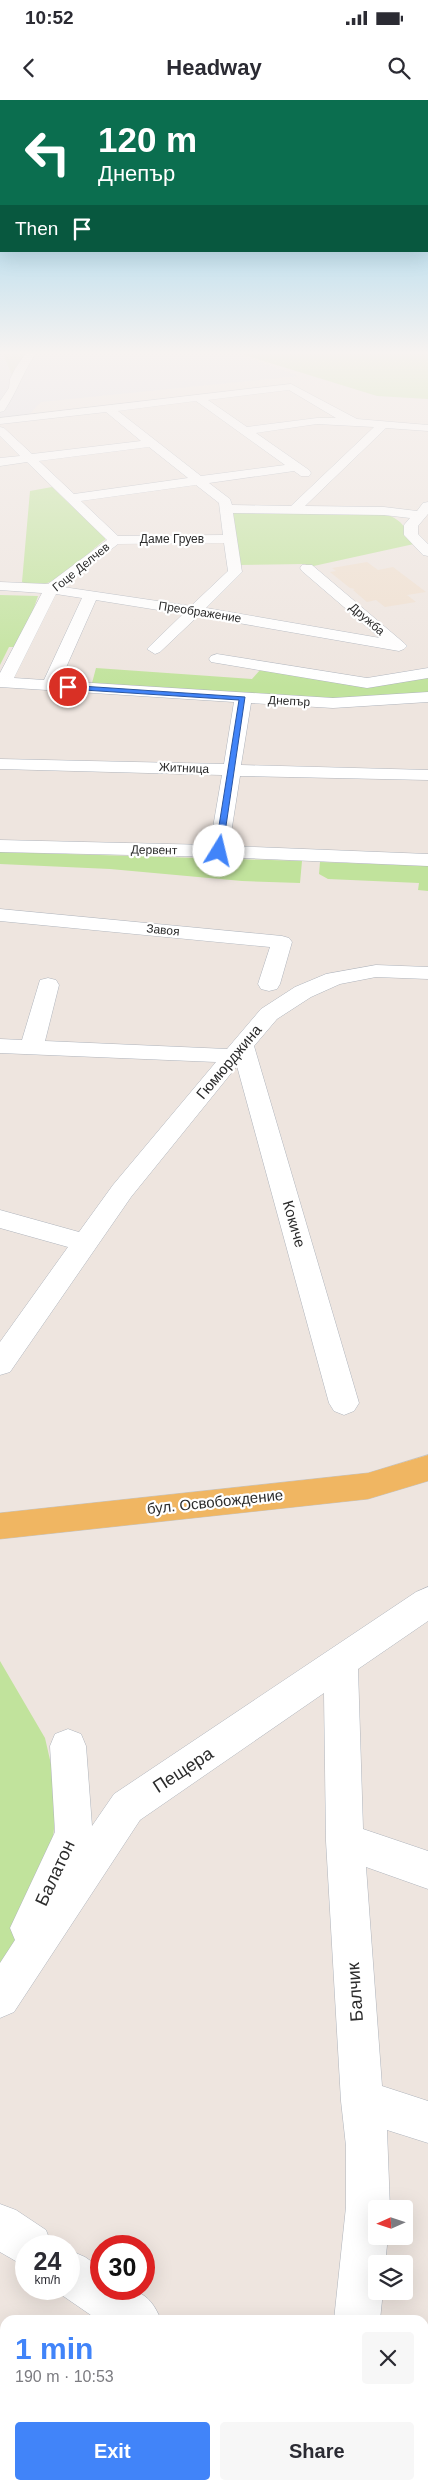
<!DOCTYPE html>
<html lang="en">
<head>
<meta charset="utf-8">
<style>
	body { margin:0; font-family:Helvetica,sans-serif; background:#f7f7f7; color:#2b2b33; height:100vh; display:flex; flex-direction:column; font-size:19px; white-space:nowrap }
	* { box-sizing:border-box; margin:0 }
	p { font-size:16px; color:#7c7c81 }
	.icon { flex:none; width:28px; height:28px; fill:none; stroke:currentColor; stroke-width:2; stroke-linecap:round; stroke-linejoin:round }
	.map { position:relative; flex:1; overflow:hidden }
	.details { position:absolute; left:0px; top:2215px; width:429px; height:175px; display:flex; flex-direction:column; background:#fff; border-radius:15px 15px 0 0; box-shadow:0 5px 20px #0002 }
	.details>* { flex:none }
	.guide { position:absolute; left:0px; top:0px; width:429px; height:152px; box-shadow:0 5px 20px #0002; background:#0b6e4f; color:#fff; overflow:hidden }
	.needle { width:32px; rotate:267deg }
	.controls { position:absolute; left:368px; top:2100px; display:grid; gap:10px }
	.controls a { display:grid; place-items:center; width:45px; height:45px; border-radius:5px; background:#fff; box-shadow:0 5px 20px #0002; font-size:25px }
	.speed { position:absolute; left:15px; top:2135px; display:flex; gap:10px; font-size:25px; font-weight:700; text-align:center }
	.speed>* { display:grid; place-content:center; width:65px; height:65px; border-radius:50%; background:#fff; box-shadow:0 5px 20px #0002; line-height:1 }
	.speed small { font-size:12px; font-weight:400 }
	.speed .limit { border:8px solid #d22; background:#fff; color:#111 }
	.pin { position:absolute; display:grid; place-items:center; width:42px; height:42px; color:#fff; margin:-21px; border:2px solid #fff; border-radius:50%; box-shadow:0 1px 5px #0007 }
	.me { position:absolute; width:55px; margin:-28px; rotate:9deg; stroke-linejoin:round; filter:drop-shadow(0 0 4px #0008) }
	.turn { display:flex; align-items:center; gap:18px; height:105px; padding:0 15px; font-size:22px }
	.turn .icon { width:65px; height:65px; stroke-width:2.5 }
	.turn b { display:block; font-size:35px; line-height:42px }
	.then { display:flex; align-items:center; height:48px; padding:0 15px; background:#0003; gap:10px; font-size:19px }
	.round { display:grid; place-items:center; flex:none; width:52px; height:52px; border-radius:5px; background:#f7f7f7 }
	.head { display:flex; align-items:center; justify-content:space-between; height:85px; padding:0 15px }
	h1 { font-size:30px; font-weight:700; line-height:38px; color:#4184f9 }
	.cta { display:flex; gap:10px; margin-top:auto; padding:10px 15px }
	.cta a { flex:1; height:58px; border-radius:5px; background:#4184f9; color:#fff; font-size:20px; font-weight:700; line-height:58px; text-align:center }
	.cta a+a { background:#f7f7f7; color:#2b2b33 }
	.status { display:flex; justify-content:space-between; align-items:center; height:35px; padding:0 25px; background:#fff; direction:ltr }
	.status svg { height:14px; fill:currentColor }
	header { display:flex; justify-content:space-between; align-items:center; height:65px; padding:0 15px; background:#fff; font-size:22px; font-weight:700 }
	.map>svg:first-child { display:block }
	.industrial { fill:#e0dfe6 }
	.education { fill:#efdfcf }
	.green { fill:#c1e39c }
	.cemetery { fill:#ccd7b6 }
	.lines { fill:none; stroke-linecap:round; stroke-linejoin:round }
	.minor-casing { stroke:#afb4bc; stroke-width:1 }
	.major-casing { stroke:#c4c4c4; stroke-width:1 }
	.minor { fill:#fff; fill-rule:evenodd }
	.major { fill:#f0b662; fill-rule:evenodd }
	.route { fill:#4184f9; stroke:#2a56a2 }
	.labels { text-anchor:middle; stroke-width:4.5; stroke-linejoin:round; paint-order:stroke }
	.far-street-label { font-size:12px; fill:#2c2c2c; stroke:#fff }
	.street-label { font-size:15px; fill:#2c2c2c; stroke:#fff }
	.near-street-label { font-size:18px; fill:#2c2c2c; stroke:#fff }
</style>
</head>
<body>
<div class="status"><b>10:52</b><svg viewBox="0 0 49 12"><path d="M0 12V9h3v3zM5 12V6h3v6zM10 12V3h3v9zM15 12V0h3v12zM26 1h20v11H26zM47 4h2v5h-2z"/></svg></div>
<header><svg class="icon" aria-label="back" viewBox="0 0 24 24"><path d="M15 5l-7 7 7 7"/></svg>Headway<svg class="icon" aria-label="search" viewBox="0 0 24 24"><circle cx="10" cy="10" r="6"/><path d="M15 15l6 6"/></svg></header>
<div class="map">
<svg width="428" height="2390" viewBox="0 0 428 2390">
	<rect width="100%" height="100%" fill="#eee5df"/>
	<!-- industrial -->
	<path class="industrial" d="M 0,253 L 234,253 L 299,276 L 41,302 L 22,322 L 0,324 Z"/>
	<!-- education -->
	<path class="education" d="M 367,462 L 378,470 L 393,467 L 426,492 L 407,495 L 416,502 L 385,507 L 376,500 L 367,502 L 353,490 L 355,489 L 350,488 L 330,472 L 336,471 L 332,468 Z"/>
	<!-- green -->
	<path class="green" d="M 238,253 L 428,253 L 428,299 L 377,296 Z
		M 52,387 L 106,439 C 83,455 53,497 22,482 L 30,391 Z
		M 230,410 L 383,413 C 401,419 406,427 414,444 L 309,467 L 305,464 L 237,465 Z
		M 0,495 L 38,496 L 22,543 L 18,547 L 9,547 L 0,565 Z
		M 96,568 L 252,579 L 260,570 L 368,588 L 428,577 L 428,592 L 347,599 L 92,583 Z
		M 0,752 L 302,761 L 300,783 L 242,781 L 110,769 L 0,764 Z
		M 320,762 L 428,766 L 428,791 L 418,790 L 419,783 L 328,779 L 319,774 Z
		M 0,1561 L 45,1638 L 58,1695 L 51,1754 L 0,1890 Z"/>
	<!-- cemetery -->
	<path class="cemetery" d="M 3,253 L 31,253 L 13,278 Z"/>
	<g class="lines">
		<!-- minor casing -->
		<g class="minor-casing">
			<path id="minor" d="M 26,253 L 36,253 C 23,272 17,292 4,311 L 0,312 L 0,301 L 9,288 L 10,279 L 15,269 Z
				M 291,284 L 357,319 L 428,325 L 428,331 L 386,328 L 305,406 L 384,407 L 417,411 L 423,403 L 428,402 L 428,414 L 418,426 L 418,434 L 428,444 L 428,456 L 423,455 L 404,435 L 404,425 L 410,418 L 384,415 L 233,413 L 242,472 L 206,508 L 380,538 L 302,471 L 300,468 L 302,465 L 312,465 L 404,543 L 407,546 L 404,549 L 399,551 L 198,516 L 160,552 L 155,554 L 147,549 L 150,546 L 183,514 L 96,500 L 60,581 L 333,598 L 428,592 L 428,602 L 333,608 L 251,603 L 241,665 L 428,670 L 428,680 L 240,676 L 229,746 L 428,754 L 428,766 L 219,757 L 0,752 L 0,740 L 210,745 L 222,675 L 0,669 L 0,659 L 224,664 L 234,602 L 0,587 L 0,573 L 42,493 L 0,490 L 0,482 L 48,484 L 107,440 L 27,362 L 0,366 L 0,358 L 20,356 L 0,336 L 0,327 L 4,328 L 32,354 L 141,341 L 106,312 L 0,324 L 0,318 ZM 289,290 L 336,318 L 317,318 L 247,327 L 208,300 ZM 196,301 L 285,365 L 201,376 L 118,311 ZM 317,324 L 374,327 L 291,406 L 232,405 L 230,399 L 209,383 L 294,371 L 301,376 L 309,376 L 311,373 L 309,370 L 256,333 ZM 149,347 L 188,378 L 74,394 L 39,361 ZM 196,385 L 219,403 L 223,435 L 118,436 L 81,401 ZM 224,443 L 228,471 L 191,506 L 63,487 L 118,444 ZM 56,494 L 82,498 L 44,580 L 14,578 Z
				M 217,554 L 367,578 L 428,568 L 428,578 L 367,588 L 211,562 L 209,559 L 211,556 Z
				M 0,809 L 282,836 L 289,838 L 292,842 L 280,884 L 277,889 L 269,891 L 261,889 L 258,884 L 270,847 L 0,821 Z
				M 376,865 L 428,867 L 428,879 L 376,877 L 340,884 L 311,897 L 277,919 L 254,946 L 359,1303 L 354,1311 L 344,1315 L 334,1311 L 329,1303 L 237,966 L 131,1097 L 10,1272 L 0,1275 L 0,1242 L 68,1147 L 0,1128 L 0,1110 L 79,1132 L 113,1085 L 216,962 L 0,953 L 0,939 L 22,940 L 40,880 L 48,878 L 56,880 L 59,885 L 45,941 L 227,949 L 261,909 L 295,887 L 326,874 Z
				M 428,1487 L 428,1521 L 358,1569 L 363,1729 L 428,1751 L 428,1789 L 366,1767 L 382,1986 L 428,2001 L 428,2043 L 387,2030 L 390,2109 L 376,2109 L 376,2136 L 388,2136 L 385,2164 L 376,2164 L 376,2191 L 383,2191 L 380,2220 L 334,2220 L 346,2107 L 346,2046 L 341,2001 L 326,1741 L 324,1593 L 140,1720 L 14,1912 L 0,1918 L 0,1863 L 15,1840 L 10,1828 L 55,1732 L 50,1646 L 55,1634 L 68,1629 L 81,1634 L 86,1646 L 92,1726 L 114,1694 L 416,1492 Z
				M 0,2104 L 16,2110 L 46,2130 L 52,2146 L 26,2146 L 26,2167 L 0,2152 Z
				M 69,2150 L 85,2157 L 101,2168 L 101,2189 C 133,2189 148,2188 161,2220 L 98,2220 L 53,2189 L 69,2189 Z
				M 295,2385 L 345,2385 L 343,2390 L 293,2390 Z"/>
		</g>
		<!-- major casing -->
		<g class="major-casing">
			<path id="major" d="M 428,1355 L 428,1381 L 368,1399 L 0,1439 L 0,1413 L 368,1373 Z"/>
		</g>
		<!-- minor -->
		<use href="#minor" class="minor"/>
		<!-- major -->
		<use href="#major" class="major"/>
	</g>
	<!-- sky -->
	<linearGradient id="sky" x2="0" y2="1"><stop stop-color="#79c7ea"/><stop offset="0.43" stop-color="#f7f3f1"/><stop offset="1" stop-color="#f7f3f1" stop-opacity="0"/></linearGradient>
	<rect width="428" height="588" fill="url(#sky)"/>
	<!-- route -->
	<path class="route" d="M 66,585 L 245,597 L 222,753 L 215,751 L 239,600 L 68,589 Z"/>
	<g class="labels">
		<!-- far-street labels -->
		<g class="far-street-label">
			<text x="172" y="443">Даме Груев</text>
			<text transform="translate(81 467) rotate(-39)" y="4">Гоце Делчев</text>
			<text transform="translate(200 512) rotate(9)" y="4">Преображение</text>
			<text transform="translate(367 519) rotate(41)" y="4">Дружба</text>
			<text transform="translate(289 601) rotate(3)" y="4">Днепър</text>
			<text transform="translate(184 668) rotate(2)" y="4">Житница</text>
			<text transform="translate(154 750) rotate(1)" y="4">Дервент</text>
			<text transform="translate(163 830) rotate(6)" y="4">Завоя</text>
		</g>
		<!-- street labels -->
		<g class="street-label">
			<text transform="translate(229 962) rotate(-50)" y="5">Гюмюрджина</text>
			<text transform="translate(294 1124) rotate(74)" y="5">Кокиче</text>
			<text transform="translate(215 1402) rotate(-6)" y="5">бул. Освобождение</text>
		</g>
		<!-- near-street labels -->
		<g class="near-street-label">
			<text transform="translate(183 1670) rotate(-33)" y="6">Пещера</text>
			<text transform="translate(55 1773) rotate(-65)" y="6">Балатон</text>
			<text transform="translate(355 1892) rotate(-94)" y="6">Балчик</text>
		</g>
	</g>
</svg>
<div class="controls">
<a><svg class="needle" viewBox="-14 -14 28 28"><path d="M0-13l5 13h-10z" fill="#e53935"/><path d="M0 13l5-13h-10z" fill="#7c7c81"/></svg></a>
<a><svg class="icon" aria-label="layers" viewBox="0 0 24 24"><path d="M12 4l9 5-9 5-9-5zM3 14l9 5 9-5"/></svg></a>
</div>
<div class="speed"><div>24<small>km/h</small></div><div class="limit">30</div></div>
<div class="pin" style="left:68px;top:587px;background:#d93025"><svg class="icon" aria-label="arrive" viewBox="0 0 24 24"><path d="M6 21V4h12l-3 4 3 4H6"/></svg></div>
<svg class="me" style="left:219px;top:751px" viewBox="-20 -20 40 40"><circle r="19" fill="#fff"/><path d="M0-13L10 11 0 6-10 11z" fill="#4184f9"/></svg>
<div class="guide">
<div class="turn"><svg class="icon" aria-label="left" viewBox="0 0 24 24"><path d="M17 20v-9H6M10 6l-5 5 5 5"/></svg><div><b>120 m</b>Днепър</div></div>
<div class="then">Then<svg class="icon" aria-label="arrive" viewBox="0 0 24 24"><path d="M6 21V4h12l-3 4 3 4H6"/></svg></div>
</div>
<section class="details">
<div class="head"><div><h1>1 min</h1><p>190 m · 10:53</p></div><a class="round"><svg class="icon" aria-label="close" viewBox="0 0 24 24"><path d="M6 6l12 12M18 6L6 18"/></svg></a></div>
<div class="cta"><a>Exit</a><a>Share</a></div>
</section>
</div>
</body>
</html>
